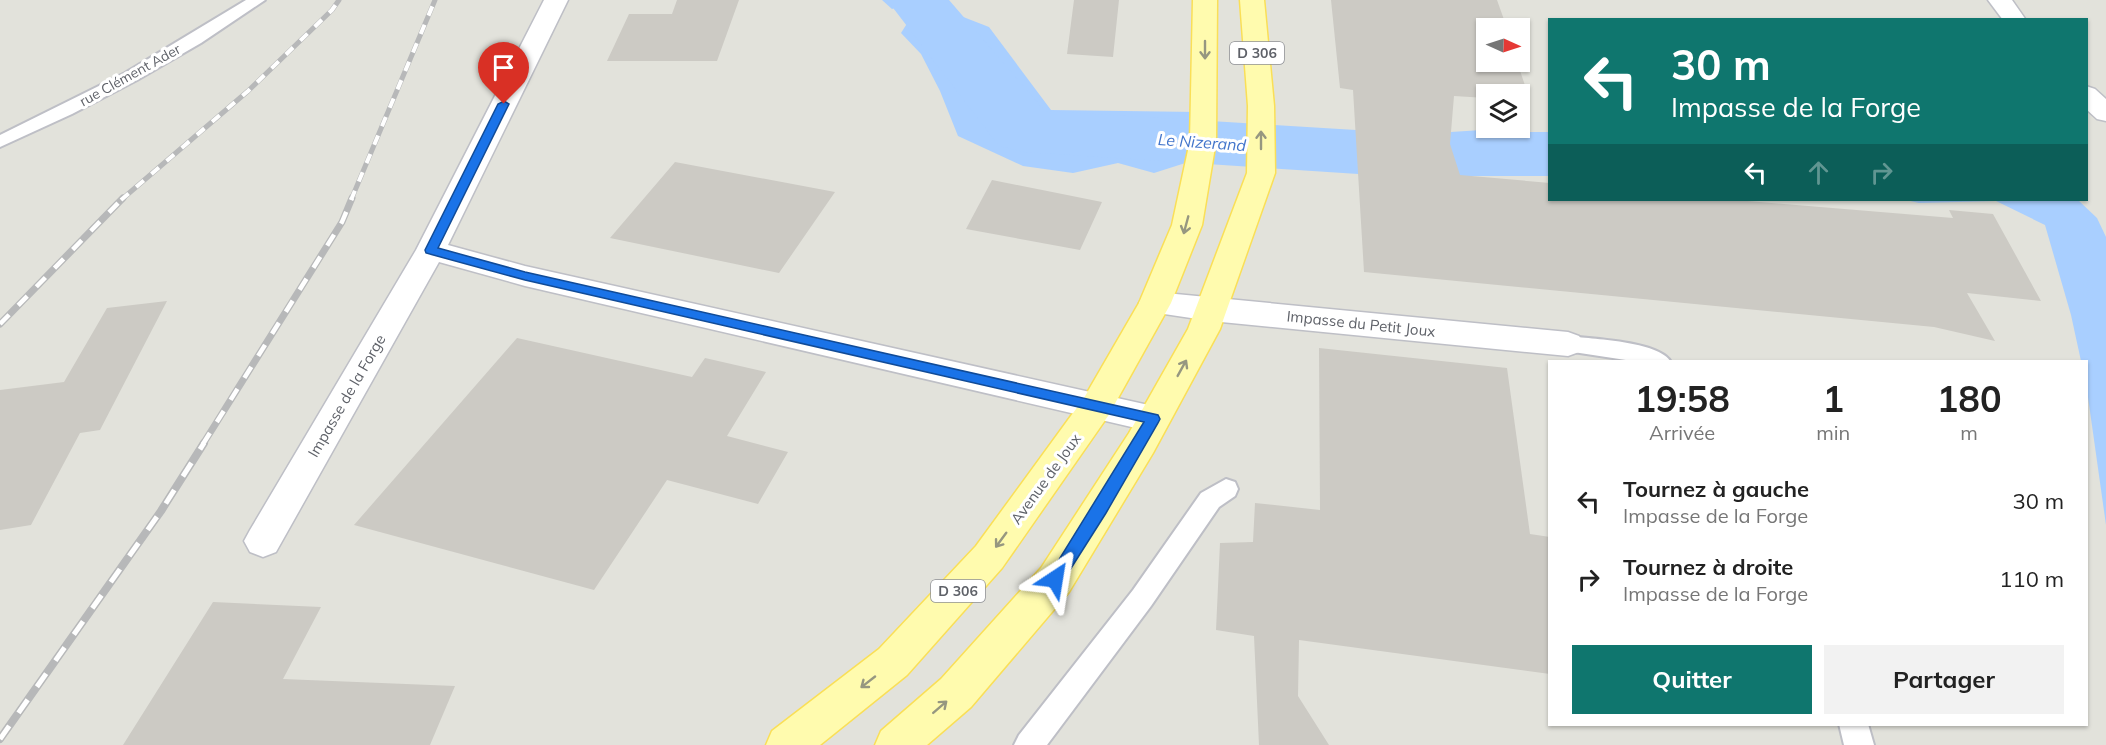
<!DOCTYPE html>
<html lang="fr">
<head>
<meta charset="utf-8">
<style>
	body { margin:0; font-family:Mulish,sans-serif; background:#f2f2f2; color:#222; height:100vh; display:flex; flex-direction:column; font-size:22px; white-space:nowrap }
	* { box-sizing:border-box; margin:0 }
	p { font-size:20px; color:#767676 }
	.icon { flex:none; width:33px; height:33px; fill:none; stroke:currentColor; stroke-width:2; stroke-linecap:round; stroke-linejoin:round }
	.map { position:relative; flex:1; overflow:hidden }
	.drawer { position:absolute; left:1548px; top:360px; width:540px; height:366px; display:flex; flex-direction:column; background:#fff; border-radius:0px; box-shadow:0 2px 4px #0004 }
	.drawer>* { flex:none }
	.guide { position:absolute; left:1548px; top:18px; width:540px; height:183px; border-radius:0px; box-shadow:0 2px 4px #0004; background:#0f766e; color:#fff; overflow:hidden }
	.needle { width:39px; rotate:93deg }
	.buttons { position:absolute; left:1476px; top:18px; display:grid; gap:12px }
	.buttons a { display:grid; place-items:center; width:54px; height:54px; border-radius:0px; background:#fff; box-shadow:0 2px 4px #0004; font-size:30px }
	.pin { position:absolute; display:grid; place-items:center; width:51px; height:51px; color:#fff; margin:-62px -26px; border-radius:50% 50% 50% 0; rotate:-45deg; box-shadow:0 0 6px #0007 }
	.pin .icon { rotate:45deg }
	.me { position:absolute; width:66px; margin:-33px; rotate:33deg; stroke-linejoin:round; filter:drop-shadow(0 0 4px #0008) }
	.turn { display:flex; align-items:center; gap:21px; height:126px; padding:0 24px; font-size:27px }
	.turn .icon { width:78px; height:78px; stroke-width:2.5 }
	.turn b { display:block; font-size:42px; line-height:51px }
	.lanes { display:flex; align-items:center; height:57px; padding:0 24px; background:#0003; justify-content:center; gap:30px; direction:ltr }
	.lanes .off { opacity:.35 }
	.eta { display:flex; justify-content:space-evenly; align-items:center; height:102px; text-align:center }
	.eta b { font-size:36px; font-weight:700; line-height:42px }
	.action { display:flex; gap:12px; margin-top:auto; padding:12px 24px }
	.action a { flex:1; height:69px; border-radius:0px; background:#0f766e; color:#fff; font-size:24px; font-weight:700; line-height:69px; text-align:center }
	.action a+a { background:#f2f2f2; color:#222 }
	ul { padding:0; list-style:none }
	li { display:flex; align-items:center; gap:18px; height:78px; padding:0 24px }
	li div { flex:1 }
	li b { display:block; font-size:22px }
	li em { font-style:normal }
	.map>svg:first-child { display:block }
	.industrial { fill:#e2e2db; fill-rule:evenodd }
	.water { fill:#a9cfff }
	.lines { fill:none; stroke-linecap:round; stroke-linejoin:round }
	.river { fill:#a9cfff; fill-rule:evenodd }
	.building { fill:#cccac4 }
	.service-casing { stroke:#bebfc6; stroke-width:4 }
	.minor-casing { stroke:#bebfc6; stroke-width:3 }
	.primary-casing { stroke:#fadf57; stroke-width:3 }
	.service { fill:#fff; fill-rule:evenodd }
	.minor { fill:#fff; fill-rule:evenodd }
	.primary { fill:#fffbae; fill-rule:evenodd }
	.rail-far2-casing { stroke:#b7b8b9; stroke-width:5 }
	.rail-far1-casing { stroke:#b7b8b9; stroke-width:7 }
	.rail-casing { stroke:#b7b8b9; stroke-width:8 }
	.rail-far2 { stroke:#fff; stroke-width:4; stroke-dasharray:10; stroke-linecap:butt }
	.rail-far1 { stroke:#fff; stroke-width:4.5; stroke-dasharray:13; stroke-linecap:butt }
	.rail { stroke:#fff; stroke-width:5; stroke-dasharray:16; stroke-linecap:butt }
	.oneway { stroke:#969780 }
	.route { fill:#1a73e8; stroke:#114b97; stroke-width:1.5 }
	.labels { text-anchor:middle; stroke-width:6; stroke-linejoin:round; paint-order:stroke }
	.shield { fill:#fff; stroke:#8e9095; stroke-width:1.5 }
	.shield-label { font-size:14px; font-weight:bold; fill:#5e6168 }
	.far-street-label { font-size:14px; fill:#5e6168; stroke:#fff }
	.street-label { font-size:15px; fill:#5e6168; stroke:#fff }
	.water-label { font-size:16px; font-style:italic; fill:#4275cb; stroke:#fff }
</style>
</head>
<body>
<div class="map">
<svg width="2106" height="745" viewBox="0 0 2106 745">
	<rect width="100%" height="100%" fill="#f1f0e7"/>
	<!-- industrial -->
	<path class="industrial" d="M 0,0 L 2106,0 L 2106,745 L 0,745 ZM 1550,20 L 2086,20 L 2086,200 L 1550,200 ZM 1486,28 L 1520,28 L 1520,62 L 1486,62 ZM 1486,94 L 1520,94 L 1520,128 L 1486,128 ZM 1550,362 L 2086,362 L 2086,724 L 1550,724 Z"/>
	<!-- water -->
	<path class="water" d="M 882,0 L 929,0 L 953,13 L 989,27 L 1051,110 L 1197,112 L 1201,158 L 1154,173 L 1118,163 L 1073,173 L 1023,166 L 958,136 L 940,91 L 921,54 L 901,33 L 908,22 L 898,7 L 892,9 Z
		M 1497,129 L 1549,135 L 1549,174 L 1457,164 L 1450,144 L 1451,132 Z
		M 1906,200 L 2078,200 L 2097,218 L 2106,237 L 2106,525 L 2087,390 L 2086,362 L 2081,361 L 2071,315 L 2045,225 L 1996,201 L 1919,203 Z"/>
	<g class="lines">
		<!-- river -->
		<path class="river" d="M 887,0 L 949,0 L 1045,111 L 1389,132 L 1550,132 L 1550,176 L 1389,176 L 1024,152 L 999,146 Z"/>
	</g>
	<!-- building -->
	<path class="building" d="M 677,0 L 739,0 L 717,61 L 607,61 L 629,14 L 672,14 Z
		M 1074,0 L 1119,0 L 1113,57 L 1067,54 Z
		M 1331,0 L 1497,0 L 1507,28 L 1486,28 L 1486,62 L 1517,62 L 1530,100 L 1520,99 L 1520,94 L 1486,94 L 1486,98 L 1454,96 L 1450,144 L 1460,175 L 1550,183 L 1550,200 L 1736,200 L 1953,218 L 1949,210 L 1993,214 L 2041,301 L 1967,293 L 1995,341 L 1934,327 L 1364,272 L 1353,90 L 1340,88 Z
		M 675,162 L 835,192 L 779,273 L 610,238 Z
		M 992,180 L 1102,202 L 1080,250 L 966,229 Z
		M 167,301 L 100,430 L 80,433 L 31,525 L 0,530 L 0,390 L 64,382 L 107,308 Z
		M 517,338 L 692,377 L 705,358 L 766,372 L 727,436 L 788,452 L 758,504 L 667,480 L 594,590 L 354,525 Z
		M 1319,348 L 1507,368 L 1530,534 L 1550,537 L 1550,674 L 1299,640 L 1298,696 L 1329,745 L 1259,745 L 1254,636 L 1216,630 L 1220,543 L 1253,542 L 1255,503 L 1320,510 Z
		M 213,602 L 321,607 L 283,679 L 455,686 L 430,745 L 123,745 Z"/>
	<g class="lines">
		<!-- service casing -->
		<g class="service-casing">
			<path id="service" d="M 246,0 L 265,0 L 201,43 L 137,80 L 72,114 L 0,147 L 0,135 L 125,73 Z
				M 1568,336 C 1591,339 1659,341 1671,362 L 1639,362 L 1560,350 L 1557,344 L 1560,338 Z
				M 1226,479 L 1235,482 L 1238,489 L 1235,496 L 1219,507 L 1151,606 L 1047,745 L 1014,745 L 1019,735 L 1133,590 L 1201,493 Z
				M 1839,724 L 1868,724 L 1874,745 L 1844,745 Z"/>
		</g>
		<!-- minor casing -->
		<g class="minor-casing">
			<path id="minor" d="M 544,0 L 568,0 L 448,245 L 525,266 L 1153,406 L 1165,410 L 1170,419 L 1165,428 L 1153,432 L 525,286 L 439,262 L 276,552 L 263,557 L 250,552 L 244,541 L 250,530 L 416,250 Z
				M 1988,0 L 2012,0 L 2026,20 L 2003,20 Z
				M 2086,86 L 2095,89 L 2106,99 L 2106,121 L 2097,119 L 2086,109 Z
				M 1155,292 L 1568,332 L 1579,336 L 1584,344 L 1579,352 L 1568,356 L 1211,321 L 1144,311 L 1139,303 L 1144,295 Z"/>
		</g>
		<!-- primary casing -->
		<g class="primary-casing">
			<path id="primary" d="M 1193,0 L 1217,0 L 1216,141 L 1202,225 L 1171,303 L 1108,416 L 1002,568 L 907,675 L 820,745 L 766,745 L 772,731 L 879,649 L 976,546 L 1084,398 L 1139,303 L 1172,225 L 1190,141 Z
				M 1240,0 L 1264,0 L 1274,106 L 1275,173 L 1220,329 L 1153,453 L 1069,592 L 971,707 L 927,745 L 875,745 L 881,731 L 941,679 L 1041,568 L 1129,433 L 1188,329 L 1247,173 L 1248,106 Z"/>
		</g>
		<!-- service -->
		<use href="#service" class="service"/>
		<!-- minor -->
		<use href="#minor" class="minor"/>
		<!-- primary -->
		<use href="#primary" class="primary"/>
		<!-- rail-far2 casing -->
		<g class="rail-far2-casing">
			<path id="rail-far2" d="M 121,200 L 248,91 L 332,10 L 339,0
				M 351,200 L 435,0"/>
		</g>
		<!-- rail-far1 casing -->
		<g class="rail-far1-casing">
			<path id="rail-far1" d="M 0,324 L 123,198
				M 203,444 L 342,222 L 352,198"/>
		</g>
		<!-- rail casing -->
		<g class="rail-casing">
			<path id="rail" d="M 0,739 L 161,511 L 204,443"/>
		</g>
		<!-- rail-far2 -->
		<use href="#rail-far2" class="rail-far2"/>
		<!-- rail-far1 -->
		<use href="#rail-far1" class="rail-far1"/>
		<!-- rail -->
		<use href="#rail" class="rail"/>
	</g>
	<!-- one-way arrows -->
	<defs><path id="oneway-shaft" d="M-6 0H5M1.5-3L5.5 0L1.5 3" fill="none" stroke-width="1.6" stroke-linecap="round" stroke-linejoin="round" transform="scale(1.5)"/></defs>
	<g class="oneway">
		<use href="#oneway-shaft" transform="translate(1205 50) rotate(90)"/>
		<use href="#oneway-shaft" transform="translate(1261 140) rotate(-90)"/>
		<use href="#oneway-shaft" transform="translate(1186 225) rotate(105)"/>
		<use href="#oneway-shaft" transform="translate(1182 368) rotate(-61)"/>
		<use href="#oneway-shaft" transform="translate(1001 540) rotate(126)"/>
		<use href="#oneway-shaft" transform="translate(868 682) rotate(142)"/>
		<use href="#oneway-shaft" transform="translate(940 707) rotate(-41)"/>
	</g>
	<!-- route -->
	<path class="route" d="M 504,101 L 509,104 L 438,248 L 525,272 L 1158,415 L 1160,419 L 1158,423 L 1106,513 L 1061,584 L 1055,586 L 1049,584 L 1047,579 L 1144,422 L 525,280 L 426,253 L 425,250 L 498,104 Z"/>
	<g class="labels">
		<!-- shield labels -->
		<g class="shield">
			<rect x="1230" y="42" width="54" height="22" rx="4.5"/>
			<rect x="931" y="580" width="54" height="22" rx="4.5"/>
		</g>
		<g class="shield-label">
			<text x="1257" y="58">D 306</text>
			<text x="958" y="596">D 306</text>
		</g>
		<!-- far-street labels -->
		<g class="far-street-label">
			<text transform="translate(130 75) rotate(-29)" y="5">rue Clément Ader</text>
		</g>
		<!-- street labels -->
		<g class="street-label">
			<text transform="translate(1361 324) rotate(6)" y="5">Impasse du Petit Joux</text>
			<text transform="translate(347 396) rotate(-60)" y="5">Impasse de la Forge</text>
			<text transform="translate(1046 479) rotate(-54)" y="5">Avenue de Joux</text>
		</g>
		<!-- water labels -->
		<g class="water-label">
			<text transform="translate(1202 142) rotate(4)" y="6">Le Nizerand</text>
		</g>
	</g>
</svg>
<div class="buttons">
<a><svg class="needle" viewBox="-14 -14 28 28"><path d="M0-13l5 13h-10z" fill="#e53935"/><path d="M0 13l5-13h-10z" fill="#767676"/></svg></a>
<a><svg class="icon" aria-label="layers" viewBox="0 0 24 24"><path d="M12 4l9 5-9 5-9-5zM3 14l9 5 9-5"/></svg></a>
</div>
<div class="pin" style="left:504px;top:104px;background:#d93025"><svg class="icon" aria-label="arrive" viewBox="0 0 24 24"><path d="M6 21V4h12l-3 4 3 4H6"/></svg></div>
<svg class="me" style="left:1055px;top:579px" viewBox="-20 -20 40 40"><path d="M0-17L14 15 0 8-14 15z" fill="#1a73e8" stroke="#fff" stroke-width="4"/></svg>
<div class="guide">
<div class="turn"><svg class="icon" aria-label="left" viewBox="0 0 24 24"><path d="M17 20v-9H6M10 6l-5 5 5 5"/></svg><div><b>30 m</b>Impasse de la Forge</div></div>
<div class="lanes"><svg class="icon" aria-label="left" viewBox="0 0 24 24"><path d="M17 20v-9H6M10 6l-5 5 5 5"/></svg><svg class="icon off" aria-label="ahead" viewBox="0 0 24 24"><path d="M12 20V5M6 11l6-6 6 6"/></svg><svg class="icon off" aria-label="right" viewBox="0 0 24 24"><path d="M7 20v-9h11M14 6l5 5-5 5"/></svg></div>
</div>
<section class="drawer">
<div class="eta">
<div><b>19:58</b><p>Arrivée</p></div>
<div><b>1</b><p>min</p></div>
<div><b>180</b><p>m</p></div>
</div>
<ul>
<li><svg class="icon" aria-label="left" viewBox="0 0 24 24"><path d="M17 20v-9H6M10 6l-5 5 5 5"/></svg><div><b>Tournez à gauche</b><p>Impasse de la Forge</p></div><em>30 m</em></li>
<li><svg class="icon" aria-label="right" viewBox="0 0 24 24"><path d="M7 20v-9h11M14 6l5 5-5 5"/></svg><div><b>Tournez à droite</b><p>Impasse de la Forge</p></div><em>110 m</em></li>
</ul>
<div class="action"><a>Quitter</a><a>Partager</a></div>
</section>
</div>
</body>
</html>
